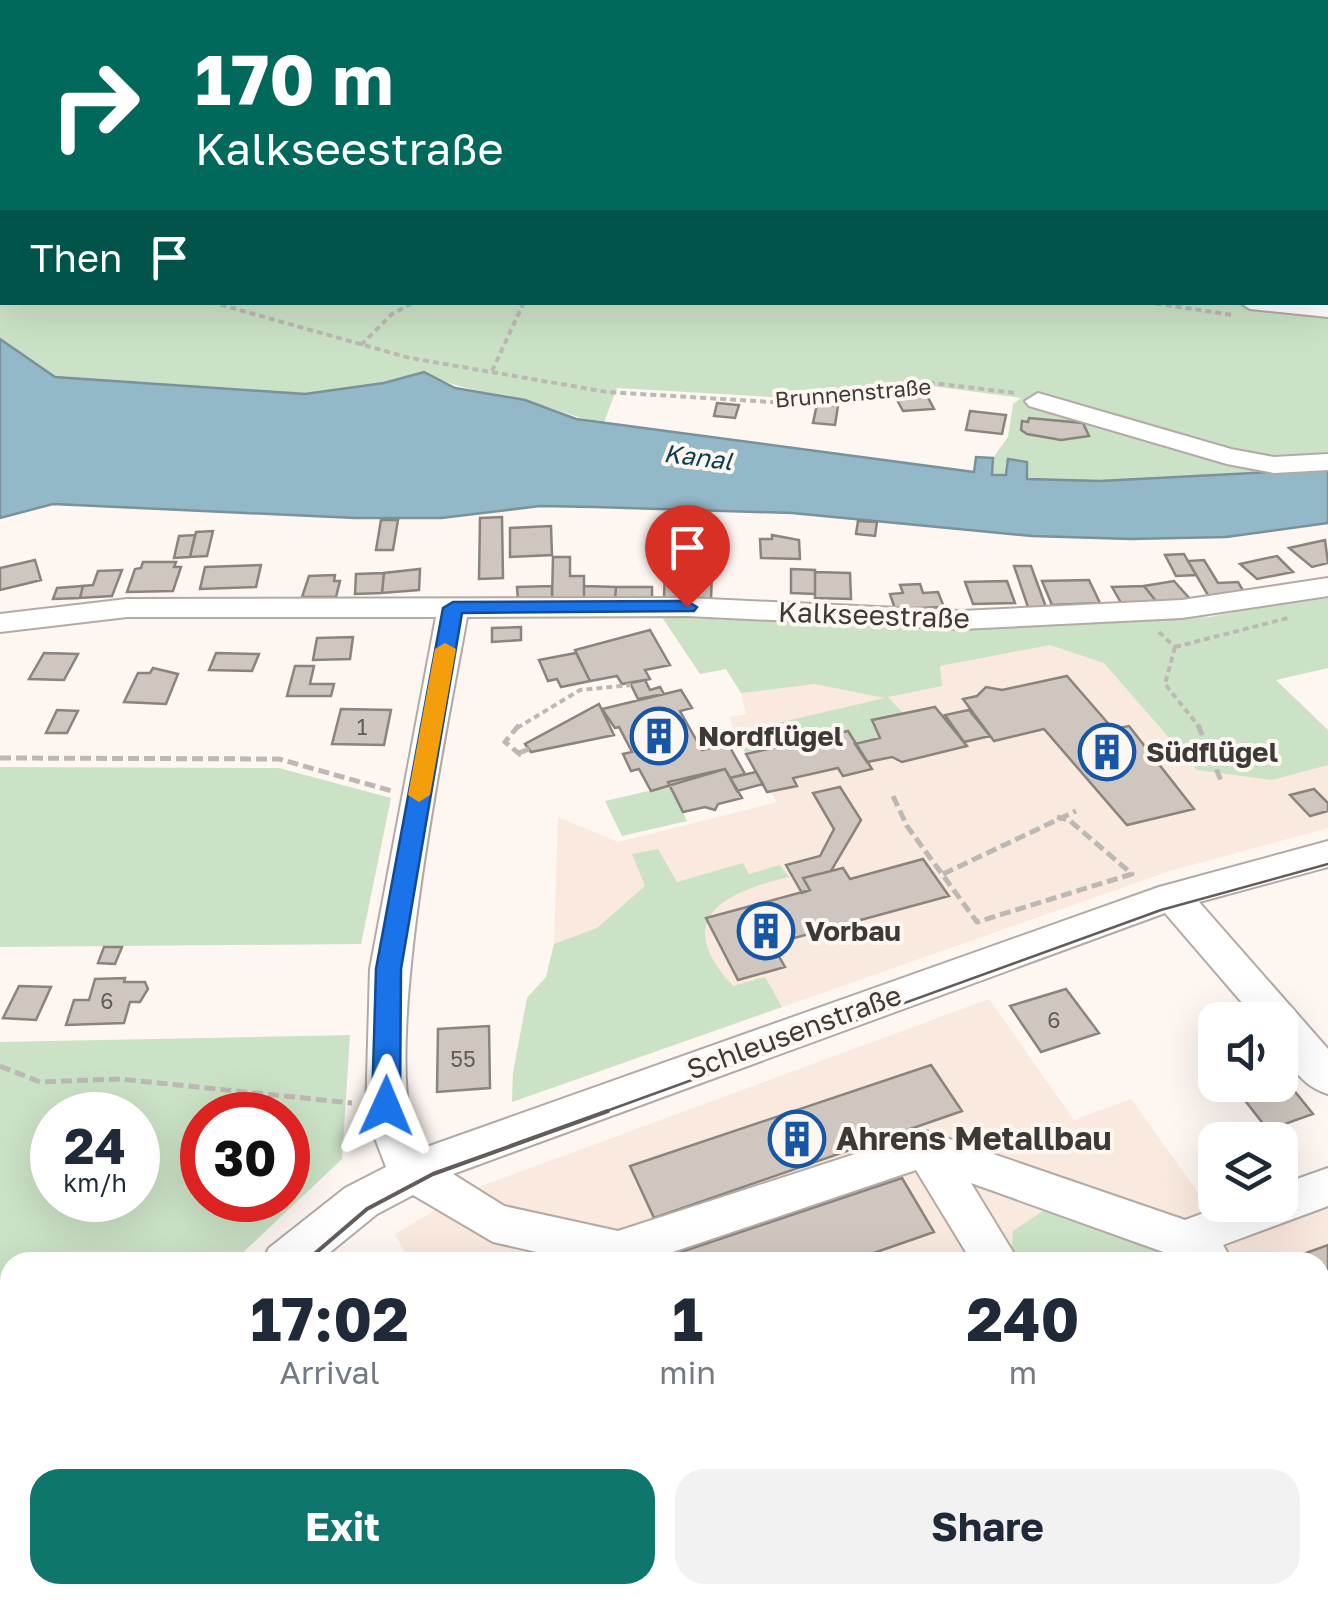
<!DOCTYPE html>
<html lang="en">
<head>
<meta charset="utf-8">
<style>
	body { margin:0; font-family:"Golos Text",sans-serif; background:#f2f2f3; color:#1f2937; height:100vh; display:flex; flex-direction:column; font-size:38px; white-space:nowrap }
	* { box-sizing:border-box; margin:0 }
	p { font-size:32px; color:#747a83 }
	.icon { flex:none; width:55px; height:55px; fill:none; stroke:currentColor; stroke-width:2; stroke-linecap:round; stroke-linejoin:round }
	.map { position:relative; flex:1; overflow:hidden }
	.sheet { position:absolute; left:0px; top:1252px; width:1330px; height:352px; display:flex; flex-direction:column; background:#fff; border-radius:30px 30px 0 0; box-shadow:0 10px 40px #0002 }
	.sheet>* { flex:none }
	.top-card { position:absolute; left:0px; top:0px; width:1330px; height:305px; box-shadow:0 10px 40px #0002; background:#00695c; color:#fff; overflow:hidden }
	.fabs { position:absolute; left:1198px; top:1002px; display:grid; gap:20px }
	.fabs a { display:grid; place-items:center; width:100px; height:100px; border-radius:20px; background:#fff; box-shadow:0 10px 40px #0002; font-size:50px }
	.speed { position:absolute; left:30px; top:1092px; display:flex; gap:20px; font-size:50px; font-weight:700; text-align:center }
	.speed>* { display:grid; place-content:center; width:130px; height:130px; border-radius:50%; background:#fff; box-shadow:0 10px 40px #0002; line-height:1 }
	.speed small { font-size:25px; font-weight:400 }
	.speed .limit { border:15px solid #d22; background:#fff; color:#111 }
	.pin { position:absolute; display:grid; place-items:center; width:85px; height:85px; color:#fff; margin:-102px -42px; border-radius:50% 50% 50% 0; rotate:-45deg; box-shadow:0 0 10px #0007 }
	.pin .icon { rotate:45deg }
	.me { position:absolute; width:110px; margin:-55px; rotate:1deg; stroke-linejoin:round; filter:drop-shadow(0 0 8px #0008) }
	.turn { display:flex; align-items:center; gap:35px; height:210px; padding:0 30px; font-size:45px }
	.turn .icon { width:130px; height:130px; stroke-width:2.5 }
	.turn b { display:block; font-size:70px; line-height:85px }
	.then { display:flex; align-items:center; height:95px; padding:0 30px; background:#0003; gap:20px; font-size:38px }
	.eta { display:flex; justify-content:space-evenly; align-items:center; height:170px; text-align:center }
	.eta b { font-size:60px; font-weight:700; line-height:70px }
	.button { display:flex; gap:20px; margin-top:auto; padding:20px 30px }
	.button a { flex:1; height:115px; border-radius:30px; background:#0f766e; color:#fff; font-size:40px; font-weight:700; line-height:115px; text-align:center }
	.button a+a { background:#f2f2f3; color:#1f2937 }
	.map>svg:first-child { display:block }
	.built { fill:#fae9de }
	.green { fill:#cbe2c6; fill-rule:evenodd }
	.water { fill:#93b8c7; stroke:#79929c; stroke-width:2.5 }
	.building { fill:#cfc7bf; stroke:#8b847c; stroke-width:2.5 }
	.lines { fill:none; stroke-linecap:round; stroke-linejoin:round }
	.minor-casing { stroke:#b4aaa5; stroke-width:4 }
	.path-far1 { stroke:#beb8b4; stroke-width:4; stroke-dasharray:6 4; stroke-linecap:butt }
	.path { stroke:#beb8b4; stroke-width:5; stroke-dasharray:11 5; stroke-linecap:butt }
	.minor { fill:#fff; fill-rule:evenodd }
	.tram-far1 { stroke:#625d5b; stroke-width:2.5 }
	.tram { stroke:#625d5b; stroke-width:4 }
	.route { fill:#1a73e8; stroke:#114b97; stroke-width:2.5 }
	.slow { fill:#f59e0b }
	.labels { text-anchor:middle; stroke-width:8; stroke-linejoin:round; paint-order:stroke }
	.far-street-label { font-size:22px; fill:#3d3937; stroke:#fef6f1 }
	.number-label { font-size:22px; fill:#625c59 }
	.far-water-label { font-size:25px; font-style:italic; fill:#0a4051; stroke:#fef6f1 }
	.street-label { font-size:28px; fill:#3d3937; stroke:#fef6f1 }
	.poi-label { font-size:28px; font-weight:bold; fill:#3d3937; stroke:#fef6f1; text-anchor:start }
	.near-poi-label { font-size:32px; font-weight:bold; fill:#3d3937; stroke:#fef6f1; text-anchor:start }
</style>
</head>
<body>
<div class="map">
<svg width="1328" height="1603" viewBox="0 0 1328 1603">
	<rect width="100%" height="100%" fill="#fef6f1"/>
	<!-- built -->
	<path class="built" d="M 662,617 L 932,628 L 1209,617 L 1328,730 L 1328,828 L 1170,871 L 512,1102 L 513,1073 L 527,998 L 546,977 L 554,944 L 558,817 L 618,842 L 777,802 L 734,733 L 730,717 L 746,714 L 741,693 L 726,669 L 700,674 Z
		M 989,999 L 1074,1120 L 1131,1099 L 1234,1243 L 1328,1208 L 1328,1603 L 580,1603 L 576,1595 L 1320,1595 L 1320,1262 L 410,1262 L 395,1234 L 468,1191 Z"/>
	<!-- green -->
	<path class="green" d="M 0,0 L 1328,0 L 1328,469 L 1100,481 L 1027,479 L 1008,460 L 1006,475 L 991,475 L 993,458 L 1008,437 L 1013,404 L 1021,398 L 931,386 L 789,398 L 617,388 L 604,422 C 574,419 550,406 521,399 C 486,392 456,389 424,372 L 384,383 L 305,394 L 55,377 L 0,339 ZM 2,2 L 1328,2 L 1328,302 L 2,302 Z
		M 1328,594 L 1328,668 L 1276,680 L 1328,730 L 1328,765 L 1272,780 L 1197,770 L 1104,663 L 1050,645 L 940,666 L 942,686 L 888,697 L 904,714 L 872,720 L 880,738 L 855,744 L 835,732 L 746,754 L 734,733 L 885,698 L 815,684 L 741,693 L 726,669 L 700,674 L 662,617 L 932,628 L 1209,617 Z
		M 0,767 L 279,768 L 391,798 L 361,944 L 0,947 Z
		M 670,786 L 687,821 L 622,836 L 605,801 Z
		M 658,849 L 677,882 L 743,863 L 749,874 L 780,865 L 789,877 C 720,893 672,920 733,986 L 765,977 L 782,1007 L 512,1102 L 513,1073 L 527,998 L 546,977 L 554,944 L 597,928 L 645,886 L 632,854 Z
		M 350,1035 L 342,1159 L 233,1262 L 10,1262 L 10,1475 L 0,1484 L 0,1042 ZM 52,1115 L 138,1115 L 138,1200 L 52,1200 ZM 202,1115 L 288,1115 L 288,1200 L 202,1200 Z
		M 1043,1211 L 1193,1262 L 1022,1262 L 1012,1248 L 1013,1231 Z
		M 246,1595 L 576,1595 L 580,1603 L 254,1603 Z"/>
	<!-- water -->
	<path class="water" d="M 0,339 L 55,377 L 305,394 L 384,383 L 424,372 L 455,388 L 525,400 L 576,419 L 974,472 L 976,457 L 993,458 L 992,475 L 1006,475 L 1008,459 L 1027,462 L 1027,479 L 1100,481 L 1328,469 L 1328,523 L 1226,537 L 1131,539 L 1032,536 L 792,513 L 594,507 L 540,506 L 441,518 L 355,518 L 53,504 L 0,518 Z"/>
	<!-- building -->
	<path class="building" d="M 925,392 L 934,409 L 903,411 L 894,394 Z
		M 717,403 L 739,405 L 735,418 L 714,416 Z
		M 817,404 L 838,406 L 835,425 L 813,423 Z
		M 970,411 L 1006,415 L 1002,434 L 966,430 Z
		M 1029,418 L 1083,423 L 1089,436 L 1061,440 L 1027,434 L 1021,430 L 1022,421 L 1028,422 Z
		M 502,517 L 503,578 L 479,579 L 480,518 Z
		M 381,520 L 398,520 L 393,550 L 376,550 Z
		M 858,521 L 877,522 L 875,536 L 856,534 Z
		M 551,526 L 552,555 L 510,557 L 510,528 Z
		M 213,531 L 207,556 L 190,557 L 196,532 Z
		M 195,535 L 190,557 L 174,558 L 179,536 Z
		M 772,535 L 799,540 L 800,559 L 761,558 L 760,539 L 772,539 Z
		M 1325,540 L 1328,563 L 1312,567 L 1289,548 Z
		M 1184,554 L 1196,575 L 1176,576 L 1165,555 Z
		M 1277,556 L 1293,572 L 1257,579 L 1240,564 Z
		M 553,557 L 570,557 L 570,576 L 584,576 L 584,601 L 552,601 Z
		M 35,560 L 41,580 L 0,590 L 0,568 Z
		M 1204,560 L 1218,583 L 1238,582 L 1244,592 L 1209,597 L 1188,561 Z
		M 143,562 L 176,562 L 174,567 L 181,567 L 173,591 L 127,592 L 135,569 L 141,568 Z
		M 261,565 L 256,587 L 200,589 L 205,567 Z
		M 1014,566 L 1031,566 L 1047,610 L 1029,610 Z
		M 420,569 L 419,590 L 382,593 L 384,573 Z
		M 791,569 L 815,570 L 815,594 L 791,593 Z
		M 122,570 L 112,596 L 80,598 L 83,586 L 93,585 L 98,571 Z
		M 665,571 L 712,572 L 711,599 L 664,598 Z
		M 815,572 L 850,573 L 851,599 L 815,598 Z
		M 384,573 L 382,593 L 355,594 L 356,574 Z
		M 335,575 L 334,581 L 340,581 L 336,597 L 302,597 L 309,576 Z
		M 1089,580 L 1100,603 L 1052,605 L 1042,581 Z
		M 1007,581 L 1015,603 L 973,604 L 965,582 Z
		M 1174,581 L 1190,599 L 1159,605 L 1144,586 Z
		M 920,584 L 923,593 L 938,592 L 944,607 L 895,609 L 890,594 L 903,593 L 900,585 Z
		M 83,586 L 80,598 L 53,599 L 57,588 Z
		M 552,586 L 552,601 L 518,600 L 517,587 Z
		M 584,586 L 616,587 L 615,600 L 584,601 Z
		M 1144,586 L 1159,605 L 1124,608 L 1112,587 Z
		M 616,587 L 652,587 L 652,601 L 615,600 Z
		M 521,627 L 521,640 L 492,642 L 492,628 Z
		M 650,630 L 670,665 L 645,670 L 650,679 L 622,684 L 617,676 L 590,681 L 575,650 Z
		M 353,637 L 350,659 L 313,660 L 317,638 Z
		M 44,653 L 78,654 L 64,680 L 29,679 Z
		M 216,653 L 259,654 L 252,671 L 209,670 Z
		M 576,653 L 590,681 L 561,687 L 557,679 L 548,681 L 539,660 Z
		M 295,666 L 314,666 L 310,684 L 334,684 L 331,696 L 287,696 Z
		M 153,668 L 178,674 L 166,704 L 124,702 L 138,673 L 150,673 Z
		M 1067,676 L 1113,729 L 1129,726 L 1194,809 L 1127,825 L 1044,729 L 994,741 L 963,699 L 977,696 L 986,687 L 1002,690 Z
		M 645,680 L 650,690 L 660,687 L 664,694 L 638,699 L 630,683 Z
		M 681,690 L 692,708 L 680,711 L 702,750 L 728,744 L 745,774 L 730,778 L 725,769 L 651,791 L 639,769 L 631,771 L 623,754 L 632,752 L 619,727 L 615,728 L 602,709 Z
		M 599,704 L 614,735 L 531,752 L 525,744 Z
		M 935,707 L 967,746 L 902,762 L 892,757 L 867,762 L 855,744 L 880,738 L 872,720 Z
		M 341,709 L 391,710 L 384,745 L 332,744 Z
		M 57,710 L 78,711 L 67,733 L 46,733 Z
		M 969,710 L 990,736 L 964,742 L 945,715 Z
		M 848,731 L 872,769 L 843,776 L 838,768 L 793,778 L 797,786 L 767,792 L 746,754 Z
		M 725,769 L 742,798 L 718,804 L 715,810 L 705,807 L 683,812 L 668,782 Z
		M 756,772 L 763,784 L 737,791 L 730,778 Z
		M 840,787 L 861,820 L 831,871 L 803,878 L 810,890 L 802,893 L 786,865 L 820,856 L 834,829 L 813,793 Z
		M 1314,789 L 1328,803 L 1328,811 L 1310,816 L 1290,795 Z
		M 923,859 L 949,896 L 772,944 L 785,967 L 738,980 L 706,918 L 810,890 L 803,878 L 843,868 L 850,879 Z
		M 104,947 L 122,947 L 115,964 L 98,963 Z
		M 125,978 L 124,982 L 145,982 L 148,989 L 140,1002 L 130,1002 L 124,1023 L 66,1025 L 74,1000 L 89,1000 L 95,979 Z
		M 19,986 L 51,987 L 36,1020 L 3,1018 Z
		M 1066,989 L 1099,1033 L 1041,1052 L 1010,1006 Z
		M 489,1026 L 490,1088 L 437,1092 L 438,1029 Z
		M 931,1065 L 962,1111 L 654,1218 L 630,1166 Z
		M 1288,1083 L 1313,1114 L 1268,1130 L 1243,1098 Z
		M 902,1178 L 934,1232 L 848,1262 L 676,1262 L 672,1255 Z
		M 1328,1245 L 1328,1333 L 1320,1323 L 1320,1262 L 1281,1262 Z
		M 1320,1463 L 1328,1475 L 1328,1559 L 1320,1563 Z
		M 973,1595 L 1156,1595 L 1161,1603 L 955,1603 Z
		M 1197,1595 L 1248,1595 L 1230,1603 L 1202,1603 Z"/>
	<g class="lines">
		<!-- minor casing -->
		<g class="minor-casing">
			<path id="minor" d="M 0,70 L 2,70 L 2,80 L 0,80 Z
				M 1239,302 L 1328,303 L 1328,317 L 1250,309 Z
				M 1038,393 L 1231,449 L 1274,457 L 1328,454 L 1328,470 L 1274,473 L 1227,464 L 1029,406 L 1025,401 Z
				M 1328,578 L 1328,596 L 1182,618 L 961,629 L 687,616 L 467,617 C 450,715 373,1076 421,1149 L 1159,887 L 1328,841 L 1328,867 L 1199,902 L 1328,1049 L 1328,1094 C 1295,1084 1280,1052 1280,1020 L 1257,1020 L 1165,913 L 453,1174 L 504,1206 L 618,1231 L 926,1131 L 1185,1220 L 1226,1205 L 1280,1205 L 1280,1185 L 1328,1168 L 1328,1206 L 1223,1245 L 1233,1262 L 1179,1262 L 1169,1254 L 971,1183 L 1019,1262 L 972,1262 L 916,1170 L 643,1262 L 581,1262 L 493,1242 L 413,1195 L 377,1214 L 318,1262 L 262,1262 L 269,1248 L 345,1188 L 386,1167 L 366,1115 L 370,969 L 436,617 L 127,617 L 0,632 L 0,614 L 127,599 L 687,598 L 961,611 L 1182,600 Z
				M 1320,1375 L 1328,1378 L 1328,1432 L 1320,1429 Z
				M 10,1504 L 10,1562 L 0,1566 L 0,1508 Z
				M 1328,1552 L 1328,1603 L 1247,1603 L 1250,1595 L 1320,1595 L 1320,1556 Z
				M 135,1595 L 195,1595 L 198,1603 L 138,1603 Z
				M 753,1595 L 807,1595 L 810,1603 L 756,1603 Z"/>
		</g>
		<!-- path-far1 -->
		<path class="path-far1" d="M 211,302 L 410,358 L 607,392 L 788,403 L 932,383 L 1016,393
			M 1146,302 L 1233,315
			M 361,345 L 392,314 L 414,302
			M 492,371 L 524,302
			M 1159,632 L 1175,647
			M 1175,647 L 1288,618
			M 1175,647 L 1165,684 L 1200,728
			M 517,728 L 580,690 L 631,685"/>
		<!-- path -->
		<path class="path" d="M 519,725 L 505,742 L 522,756
			M 1198,725 L 1222,783
			M 519,753 L 529,749
			M 0,758 L 279,759 L 392,791
			M 893,796 L 907,826 L 977,922 L 1132,874 L 1069,820 L 1057,817
			M 943,874 L 1076,811
			M 0,1066 L 40,1082 L 120,1079 L 352,1103"/>
		<!-- minor -->
		<use href="#minor" class="minor"/>
		<!-- tram-far1 -->
		<path class="tram-far1" d="M 601,1113 L 1161,910 L 1328,864"/>
		<!-- tram -->
		<path class="tram" d="M 305,1262 L 367,1209 L 433,1174 L 608,1111
			M 0,1564 L 10,1554"/>
	</g>
	<!-- route -->
	<path class="route" d="M 687,601 L 697,607 L 694,611 L 462,613 L 401,969 L 400,1106 L 396,1114 L 376,1114 L 372,1106 L 376,969 L 443,608 L 453,602 Z"/>
	<!-- slow -->
	<path class="slow" d="M 445,643 L 456,649 L 430,795 L 419,802 L 408,795 L 435,649 Z"/>
	<!-- icons -->
	<defs>
		<g id="building-ring" transform="scale(2.875)"><circle r="9.5" fill="#fef6f1" stroke="#1556a7" stroke-width="1.5"/><path d="M-4-6H4V6H1V3H-1V6H-4ZM-2.5-4.3h1.7v1.8h-1.7ZM.8-4.3h1.7v1.8H.8ZM-2.5-1h1.7V.8h-1.7ZM.8-1h1.7V.8H.8Z" fill="#1556a7"/></g>
	</defs>
	<g fill-rule="evenodd">
		<use href="#building-ring" x="659" y="736"/>
		<use href="#building-ring" x="1107" y="752"/>
		<use href="#building-ring" x="766" y="931"/>
		<use href="#building-ring" x="797" y="1139"/>
	</g>
	<g class="labels">
		<!-- far-street labels -->
		<g class="far-street-label">
			<text transform="translate(853 393) rotate(-5)" y="8">Brunnenstraße</text>
		</g>
		<!-- number labels -->
		<g class="number-label">
			<text x="362" y="735">1</text>
			<text x="107" y="1009">6</text>
			<text x="1054" y="1028">6</text>
			<text x="463" y="1067">55</text>
		</g>
		<!-- far-water labels -->
		<g class="far-water-label">
			<text transform="translate(698 457) rotate(7)" y="9">Kanal</text>
		</g>
		<!-- street labels -->
		<g class="street-label">
			<text transform="translate(874 615) rotate(2)" y="10">Kalkseestraße</text>
			<text transform="translate(794 1032) rotate(-20)" y="10">Schleusenstraße</text>
		</g>
		<!-- poi labels -->
		<g class="poi-label">
			<text x="698" y="746">Nordflügel</text>
			<text x="1146" y="762">Südflügel</text>
			<text x="805" y="941">Vorbau</text>
		</g>
		<!-- near-poi labels -->
		<g class="near-poi-label">
			<text x="836" y="1150">Ahrens Metallbau</text>
		</g>
	</g>
</svg>
<div class="fabs">
<a><svg class="icon" aria-label="sound" viewBox="0 0 24 24"><path d="M4 9h4l5-4v14l-5-4H4zM17 9q2 3 0 6"/></svg></a>
<a><svg class="icon" aria-label="layers" viewBox="0 0 24 24"><path d="M12 4l9 5-9 5-9-5zM3 14l9 5 9-5"/></svg></a>
</div>
<div class="speed"><div>24<small>km/h</small></div><div class="limit">30</div></div>
<div class="pin" style="left:687px;top:607px;background:#d93025"><svg class="icon" aria-label="arrive" viewBox="0 0 24 24"><path d="M6 21V4h12l-3 4 3 4H6"/></svg></div>
<svg class="me" style="left:386px;top:1106px" viewBox="-20 -20 40 40"><path d="M0-17L14 15 0 8-14 15z" fill="#1a73e8" stroke="#fff" stroke-width="4"/></svg>
<div class="top-card">
<div class="turn"><svg class="icon" aria-label="right" viewBox="0 0 24 24"><path d="M7 20v-9h11M14 6l5 5-5 5"/></svg><div><b>170 m</b>Kalkseestraße</div></div>
<div class="then">Then<svg class="icon" aria-label="arrive" viewBox="0 0 24 24"><path d="M6 21V4h12l-3 4 3 4H6"/></svg></div>
</div>
<section class="sheet">
<div class="eta">
<div><b>17:02</b><p>Arrival</p></div>
<div><b>1</b><p>min</p></div>
<div><b>240</b><p>m</p></div>
</div>
<div class="button"><a>Exit</a><a>Share</a></div>
</section>
</div>
</body>
</html>
